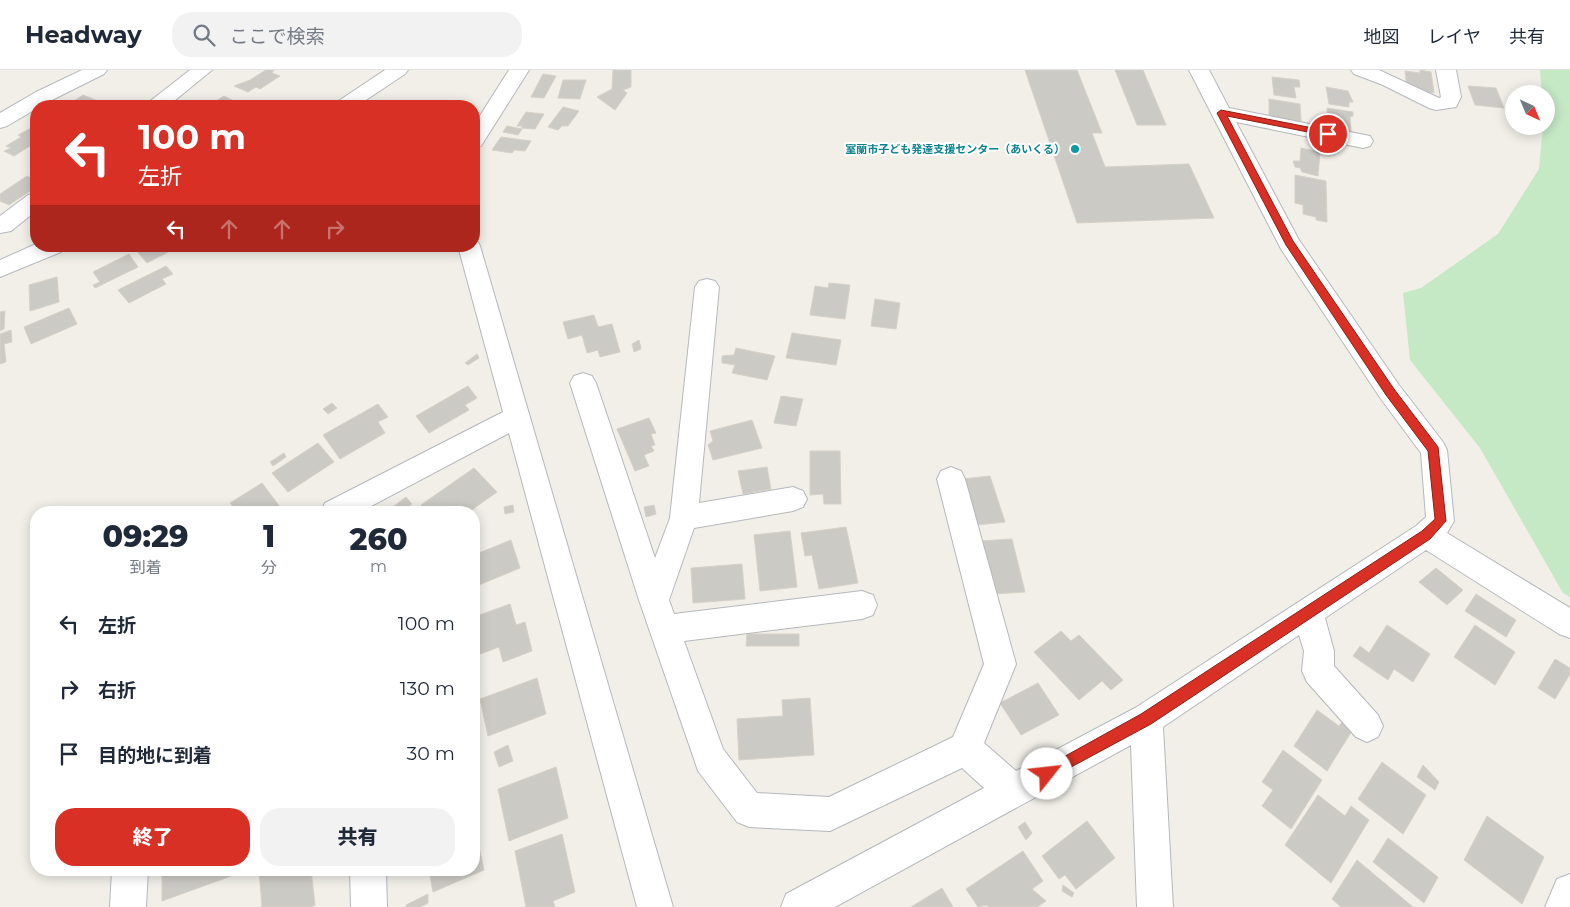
<!DOCTYPE html>
<html lang="ja">
<head>
<meta charset="utf-8">
<style>
	body { margin:0; font-family:Montserrat,"Noto Sans JP",sans-serif; background:#f2f2f3; color:#1f2937; height:100vh; display:flex; flex-direction:column; font-size:19px; white-space:nowrap }
	* { box-sizing:border-box; margin:0 }
	p { font-size:16px; color:#747a83 }
	.icon { flex:none; width:28px; height:28px; fill:none; stroke:currentColor; stroke-width:2; stroke-linecap:round; stroke-linejoin:round }
	.map { position:relative; flex:1; overflow:hidden }
	.drawer { position:absolute; left:30px; top:436px; width:450px; height:370px; display:flex; flex-direction:column; background:#fff; border-radius:20px; box-shadow:0 2px 12px #0003 }
	.drawer>* { flex:none }
	.hud { position:absolute; left:30px; top:30px; width:450px; height:152px; border-radius:20px; box-shadow:0 2px 12px #0003; background:#d93025; color:#fff; overflow:hidden }
	.needle { width:32px; rotate:136deg }
	.buttons { position:absolute; left:1505px; top:15px; display:grid; gap:10px }
	.buttons a { display:grid; place-items:center; width:50px; height:50px; border-radius:50%; background:#fff; box-shadow:0 2px 12px #0003; font-size:25px }
	.pin { position:absolute; display:grid; place-items:center; width:42px; height:42px; color:#fff; margin:-21px; border:2px solid #fff; border-radius:50%; box-shadow:0 1px 5px #0007 }
	.me { position:absolute; width:55px; margin:-28px; rotate:61deg; stroke-linejoin:round; filter:drop-shadow(0 0 4px #0008) }
	.turn { display:flex; align-items:center; gap:18px; height:105px; padding:0 25px; font-size:22px }
	.turn .icon { width:65px; height:65px; stroke-width:2.5 }
	.turn b { display:block; font-size:35px; line-height:42px }
	.lanes { display:flex; align-items:center; height:48px; padding:0 25px; background:#0003; justify-content:center; gap:25px; direction:ltr }
	.lanes .off { opacity:.35 }
	.eta { display:flex; justify-content:space-evenly; align-items:center; height:85px; text-align:center }
	.eta b { font-size:30px; font-weight:800; line-height:35px }
	.cta { display:flex; gap:10px; margin-top:auto; padding:10px 25px }
	.cta a { flex:1; height:58px; border-radius:20px; background:#d93025; color:#fff; font-size:20px; font-weight:800; line-height:58px; text-align:center }
	.cta a+a { background:#f2f2f3; color:#1f2937 }
	ul { padding:0; list-style:none }
	li { display:flex; align-items:center; gap:15px; height:65px; padding:0 25px }
	li div { flex:1 }
	li b { display:block; font-size:19px }
	li em { font-style:normal }
	header { display:flex; align-items:center; gap:30px; box-sizing:border-box; height:70px; padding:0 25px; background:#fff; border-bottom:1px solid #e0e1e3 }
	header strong { font-size:24px }
	nav { display:flex; gap:28px; margin-inline-start:auto; font-size:18px }
	.search { width:350px; height:45px; background:#f2f2f3; display:flex; align-items:center; gap:12px; box-sizing:border-box; padding:0 18px; border-radius:20px; color:#747a83; font-size:19px }
	.map>svg:first-child { display:block }
	.green { fill:#c5e8c5 }
	.building { fill:#cccac5; stroke:#d6d1c6 }
	.lines { fill:none; stroke-linecap:round; stroke-linejoin:round }
	.minor-casing { stroke:#b5b8bc; stroke-width:2 }
	.minor { fill:#fff; fill-rule:evenodd }
	.route { fill:#d93025; stroke:#8d1f18 }
	.culture-dot { fill:#0f9aa8; stroke:#fff; stroke-width:2 }
	.labels { text-anchor:middle; stroke-width:4; stroke-linejoin:round; paint-order:stroke }
	.far-culture-label { font-size:11px; font-weight:bold; fill:#0d838f; stroke:#fff; text-anchor:end }
</style>
</head>
<body>
<header>
<strong>Headway</strong>
<div class="search"><svg class="icon" aria-label="search" viewBox="0 0 24 24"><circle cx="10" cy="10" r="6"/><path d="M15 15l6 6"/></svg>ここで検索</div>
<nav><a>地図</a><a>レイヤ</a><a>共有</a></nav>
</header>
<div class="map">
<svg width="1570" height="837" viewBox="0 0 1570 837">
	<rect width="100%" height="100%" fill="#f1efe8"/>
	<!-- green -->
	<path class="green" d="M 1540,0 L 1570,0 L 1570,527 L 1563,523 L 1480,378 L 1410,290 L 1403,223 L 1421,218 L 1498,164 L 1539,99 L 1543,56 L 1546,56 L 1546,24 L 1542,24 Z"/>
	<!-- building -->
	<path class="building" d="M 266,0 L 274,0 L 272,3 L 280,6 L 260,19 L 256,17 L 248,22 L 234,16 L 250,10 Z
		M 613,0 L 631,0 L 631,17 L 623,20 L 627,23 L 615,40 L 597,27 L 612,19 Z
		M 1025,0 L 1077,0 L 1102,63 L 1092,63 L 1105,97 L 1189,94 L 1214,148 L 1077,153 Z
		M 1115,0 L 1143,0 L 1166,55 L 1137,55 Z
		M 1420,0 L 1431,2 L 1434,23 L 1407,19 L 1405,1 L 1420,3 Z
		M 543,4 L 556,6 L 544,28 L 531,27 Z
		M 1272,7 L 1299,10 L 1300,17 L 1294,17 L 1296,28 L 1274,25 Z
		M 563,10 L 586,10 L 580,29 L 558,28 Z
		M 1468,16 L 1496,18 L 1504,38 L 1475,35 Z
		M 1326,17 L 1348,21 L 1353,32 L 1349,32 L 1349,37 L 1329,34 Z
		M 83,25 L 98,31 L 89,36 L 66,36 Z
		M 224,26 L 240,34 L 236,36 L 208,36 Z
		M 1269,29 L 1300,34 L 1301,51 L 1269,46 Z
		M 563,37 L 579,41 L 568,56 L 562,56 L 558,60 L 548,57 Z
		M 1327,38 L 1353,42 L 1353,46 L 1350,47 L 1351,61 L 1328,57 Z
		M 526,42 L 544,44 L 535,59 L 521,58 L 523,56 L 517,56 Z
		M 507,56 L 522,59 L 518,65 L 503,62 Z
		M 33,57 L 36,58 L 36,72 L 14,86 L 4,81 L 11,78 L 6,76 L 21,67 L 18,65 Z
		M 501,67 L 531,71 L 525,81 L 514,80 L 512,83 L 492,80 Z
		M 1301,78 L 1320,82 L 1318,106 L 1302,102 L 1300,98 L 1295,97 L 1293,91 L 1300,91 Z
		M 1295,105 L 1326,111 L 1327,152 L 1316,150 L 1316,147 L 1303,144 L 1303,135 L 1295,133 Z
		M 27,106 L 36,110 L 36,117 L 9,135 L 0,131 L 0,124 Z
		M 141,176 L 174,176 L 176,178 L 147,193 L 135,179 Z
		M 129,184 L 138,197 L 95,218 L 93,215 L 100,212 L 93,202 Z
		M 166,196 L 173,204 L 162,209 L 166,214 L 129,233 L 118,220 Z
		M 57,207 L 59,232 L 30,241 L 29,215 Z
		M 829,213 L 850,215 L 845,249 L 810,245 L 815,216 L 828,218 Z
		M 875,229 L 900,233 L 896,259 L 871,256 Z
		M 69,238 L 77,254 L 31,274 L 24,257 Z
		M 5,241 L 4,259 L 0,261 L 0,242 Z
		M 594,245 L 598,257 L 612,254 L 620,282 L 600,287 L 598,280 L 587,283 L 582,265 L 568,269 L 563,252 Z
		M 11,260 L 12,272 L 4,274 L 6,292 L 0,294 L 0,264 Z
		M 792,263 L 841,270 L 836,295 L 786,288 Z
		M 639,270 L 641,279 L 634,282 L 632,274 Z
		M 736,278 L 775,286 L 767,310 L 732,303 L 735,295 L 722,293 L 722,286 L 734,285 Z
		M 477,284 L 479,288 L 468,295 L 465,293 Z
		M 468,316 L 477,328 L 465,335 L 469,340 L 429,363 L 416,346 Z
		M 781,326 L 803,329 L 796,356 L 774,353 Z
		M 332,333 L 337,338 L 328,344 L 323,339 Z
		M 378,334 L 388,347 L 378,352 L 385,363 L 340,389 L 323,365 Z
		M 649,348 L 656,363 L 651,364 L 655,375 L 651,376 L 654,381 L 644,385 L 649,396 L 635,401 L 617,359 Z
		M 752,350 L 762,378 L 713,390 L 708,375 L 713,371 L 710,361 Z
		M 318,373 L 334,392 L 288,422 L 272,403 Z
		M 810,381 L 840,381 L 841,434 L 824,434 L 823,424 L 810,425 Z
		M 284,383 L 286,387 L 273,396 L 270,392 Z
		M 767,397 L 771,419 L 743,424 L 738,401 Z
		M 474,398 L 497,422 L 469,442 L 428,442 L 421,435 Z
		M 990,406 L 1005,452 L 977,455 L 963,409 Z
		M 262,413 L 283,441 L 281,442 L 237,442 L 230,433 Z
		M 406,427 L 412,434 L 400,442 L 386,442 Z
		M 513,435 L 514,442 L 505,444 L 504,437 Z
		M 654,435 L 656,444 L 646,447 L 644,437 Z
		M 846,457 L 858,513 L 819,519 L 812,485 L 805,486 L 801,463 Z
		M 790,461 L 797,517 L 760,521 L 754,465 Z
		M 1012,469 L 1025,522 L 993,524 L 981,471 Z
		M 511,470 L 520,498 L 474,517 L 474,485 Z
		M 742,494 L 745,529 L 693,533 L 691,498 Z
		M 1436,498 L 1463,520 L 1447,535 L 1419,512 Z
		M 1476,524 L 1516,550 L 1506,567 L 1465,541 Z
		M 510,534 L 516,555 L 525,552 L 532,581 L 503,592 L 499,577 L 475,586 L 474,547 Z
		M 1387,555 L 1430,584 L 1413,612 L 1394,599 L 1388,610 L 1353,586 L 1360,576 L 1369,583 Z
		M 1475,555 L 1515,582 L 1495,615 L 1454,587 Z
		M 1061,561 L 1071,571 L 1079,565 L 1123,610 L 1111,620 L 1102,611 L 1079,630 L 1034,582 Z
		M 747,564 L 799,564 L 799,576 L 746,576 Z
		M 1555,589 L 1570,598 L 1570,604 L 1555,629 L 1538,618 Z
		M 537,608 L 546,644 L 488,666 L 480,629 Z
		M 1038,613 L 1059,645 L 1021,665 L 1000,633 Z
		M 810,628 L 814,685 L 739,690 L 737,649 L 783,646 L 782,630 Z
		M 1317,640 L 1339,656 L 1344,649 L 1355,656 L 1327,701 L 1294,676 Z
		M 508,675 L 513,691 L 499,697 L 494,682 Z
		M 1283,680 L 1322,710 L 1291,759 L 1262,736 L 1273,720 L 1262,712 Z
		M 1382,692 L 1426,725 L 1403,764 L 1358,729 Z
		M 1423,695 L 1439,712 L 1435,720 L 1417,707 Z
		M 556,697 L 568,748 L 509,771 L 498,719 Z
		M 1318,725 L 1345,746 L 1351,736 L 1369,750 L 1331,813 L 1285,775 Z
		M 1487,746 L 1544,787 L 1522,834 L 1464,790 Z
		M 1087,751 L 1115,788 L 1076,819 L 1065,805 L 1059,809 L 1042,786 Z
		M 1025,752 L 1032,763 L 1026,770 L 1018,757 Z
		M 474,753 L 484,800 L 433,822 L 429,800 L 474,800 Z
		M 562,764 L 575,822 L 553,831 L 555,837 L 526,837 L 515,781 Z
		M 1388,768 L 1438,807 L 1424,833 L 1373,792 Z
		M 1023,781 L 1043,811 L 1032,819 L 1046,831 L 1037,837 L 988,837 L 987,835 L 978,837 L 966,819 Z
		M 1357,790 L 1413,837 L 1341,837 L 1332,829 Z
		M 162,800 L 234,800 L 234,805 L 162,831 Z
		M 259,800 L 311,800 L 315,835 L 311,837 L 262,837 Z
		M 1063,815 L 1074,823 L 1072,827 L 1062,821 Z
		M 942,818 L 953,837 L 911,837 Z
		M 428,824 L 428,833 L 420,837 L 406,837 L 406,835 Z"/>
	<g class="lines">
		<!-- minor casing -->
		<g class="minor-casing">
			<path id="minor" d="M 82,0 L 107,0 L 104,4 L 40,36 L 36,36 L 36,39 L 7,56 L 0,58 L 0,43 L 36,22 Z
				M 190,0 L 212,0 L 168,36 L 146,36 L 149,32 Z
				M 385,0 L 408,0 L 405,4 L 357,36 L 334,36 L 337,32 Z
				M 509,0 L 529,0 L 481,76 L 474,77 L 474,55 Z
				M 1189,0 L 1209,0 L 1229,38 L 1370,66 L 1373,71 L 1370,76 L 1363,78 L 1236,52 L 1299,170 L 1399,315 L 1443,372 L 1447,380 L 1454,451 L 1447,463 L 1570,538 L 1570,568 L 1559,564 L 1426,480 L 1325,548 L 1334,581 L 1334,596 L 1378,645 L 1383,656 L 1378,667 L 1367,672 L 1356,667 L 1307,612 L 1302,601 L 1304,581 L 1299,565 L 1163,657 L 1173,837 L 1137,837 L 1131,675 L 835,837 L 781,837 L 786,824 L 984,718 L 962,698 L 830,761 L 749,757 L 737,752 L 698,701 L 694,689 L 639,530 L 570,313 L 574,306 L 583,303 L 592,306 L 596,313 L 655,488 L 670,448 L 695,217 L 699,211 L 707,209 L 715,211 L 719,217 L 699,433 L 793,417 L 803,421 L 807,429 L 803,437 L 793,441 L 694,458 L 669,530 L 674,544 L 862,521 L 873,525 L 877,535 L 873,545 L 862,549 L 684,571 L 723,679 L 757,723 L 829,727 L 953,667 L 984,594 L 937,409 L 941,401 L 951,397 L 961,401 L 965,409 L 1016,594 L 984,673 L 1016,701 L 1135,638 L 1416,456 L 1426,447 L 1421,383 L 1381,329 L 1281,179 Z
				M 1351,0 L 1379,0 L 1439,28 L 1441,27 L 1436,0 L 1456,0 L 1461,27 L 1456,37 L 1436,40 L 1429,38 L 1383,15 L 1354,4 Z
				M 36,123 L 36,141 L 11,161 L 0,163 L 0,146 L 28,125 Z
				M 474,169 L 477,170 L 480,176 L 673,837 L 637,837 L 509,363 L 360,442 L 321,442 L 325,433 L 503,342 L 458,176 L 474,176 Z
				M 36,174 L 36,176 L 64,176 L 61,182 L 0,207 L 0,190 Z
				M 112,800 L 148,800 L 146,837 L 110,837 Z
				M 350,800 L 386,800 L 387,837 L 351,837 Z
				M 1570,804 L 1570,837 L 1545,837 L 1557,809 Z"/>
		</g>
		<!-- minor -->
		<use href="#minor" class="minor"/>
	</g>
	<!-- route -->
	<path class="route" d="M 1221,40 L 1328,61 L 1332,64 L 1328,66 L 1227,46 L 1293,171 L 1394,319 L 1438,377 L 1446,451 L 1430,469 L 1151,654 L 1047,710 L 1042,708 L 1040,704 L 1042,699 L 1141,644 L 1422,461 L 1435,449 L 1428,381 L 1386,325 L 1286,175 L 1217,43 Z"/>
	<!-- markers -->
	<circle class="culture-dot" cx="1075" cy="79" r="5"/>
	<g class="labels">
		<!-- far-culture labels -->
		<g class="far-culture-label">
			<text x="1065" y="83">室蘭市子ども発達支援センター（あいくる）</text>
		</g>
	</g>
</svg>
<div class="buttons">
<a><svg class="needle" viewBox="-14 -14 28 28"><path d="M0-13l5 13h-10z" fill="#e53935"/><path d="M0 13l5-13h-10z" fill="#747a83"/></svg></a>
</div>
<div class="pin" style="left:1328px;top:64px;background:#d93025"><svg class="icon" aria-label="arrive" viewBox="0 0 24 24"><path d="M6 21V4h12l-3 4 3 4H6"/></svg></div>
<svg class="me" style="left:1047px;top:704px" viewBox="-20 -20 40 40"><circle r="19" fill="#fff"/><path d="M0-13L10 11 0 6-10 11z" fill="#d93025"/></svg>
<div class="hud">
<div class="turn"><svg class="icon" aria-label="left" viewBox="0 0 24 24"><path d="M17 20v-9H6M10 6l-5 5 5 5"/></svg><div><b>100 m</b>左折</div></div>
<div class="lanes"><svg class="icon" aria-label="left" viewBox="0 0 24 24"><path d="M17 20v-9H6M10 6l-5 5 5 5"/></svg><svg class="icon off" aria-label="ahead" viewBox="0 0 24 24"><path d="M12 20V5M6 11l6-6 6 6"/></svg><svg class="icon off" aria-label="ahead" viewBox="0 0 24 24"><path d="M12 20V5M6 11l6-6 6 6"/></svg><svg class="icon off" aria-label="right" viewBox="0 0 24 24"><path d="M7 20v-9h11M14 6l5 5-5 5"/></svg></div>
</div>
<section class="drawer">
<div class="eta">
<div><b>09:29</b><p>到着</p></div>
<div><b>1</b><p>分</p></div>
<div><b>260</b><p>m</p></div>
</div>
<ul>
<li><svg class="icon" aria-label="left" viewBox="0 0 24 24"><path d="M17 20v-9H6M10 6l-5 5 5 5"/></svg><div><b>左折</b></div><em>100 m</em></li>
<li><svg class="icon" aria-label="right" viewBox="0 0 24 24"><path d="M7 20v-9h11M14 6l5 5-5 5"/></svg><div><b>右折</b></div><em>130 m</em></li>
<li><svg class="icon" aria-label="arrive" viewBox="0 0 24 24"><path d="M6 21V4h12l-3 4 3 4H6"/></svg><div><b>目的地に到着</b></div><em>30 m</em></li>
</ul>
<div class="cta"><a>終了</a><a>共有</a></div>
</section>
</div>
</body>
</html>
